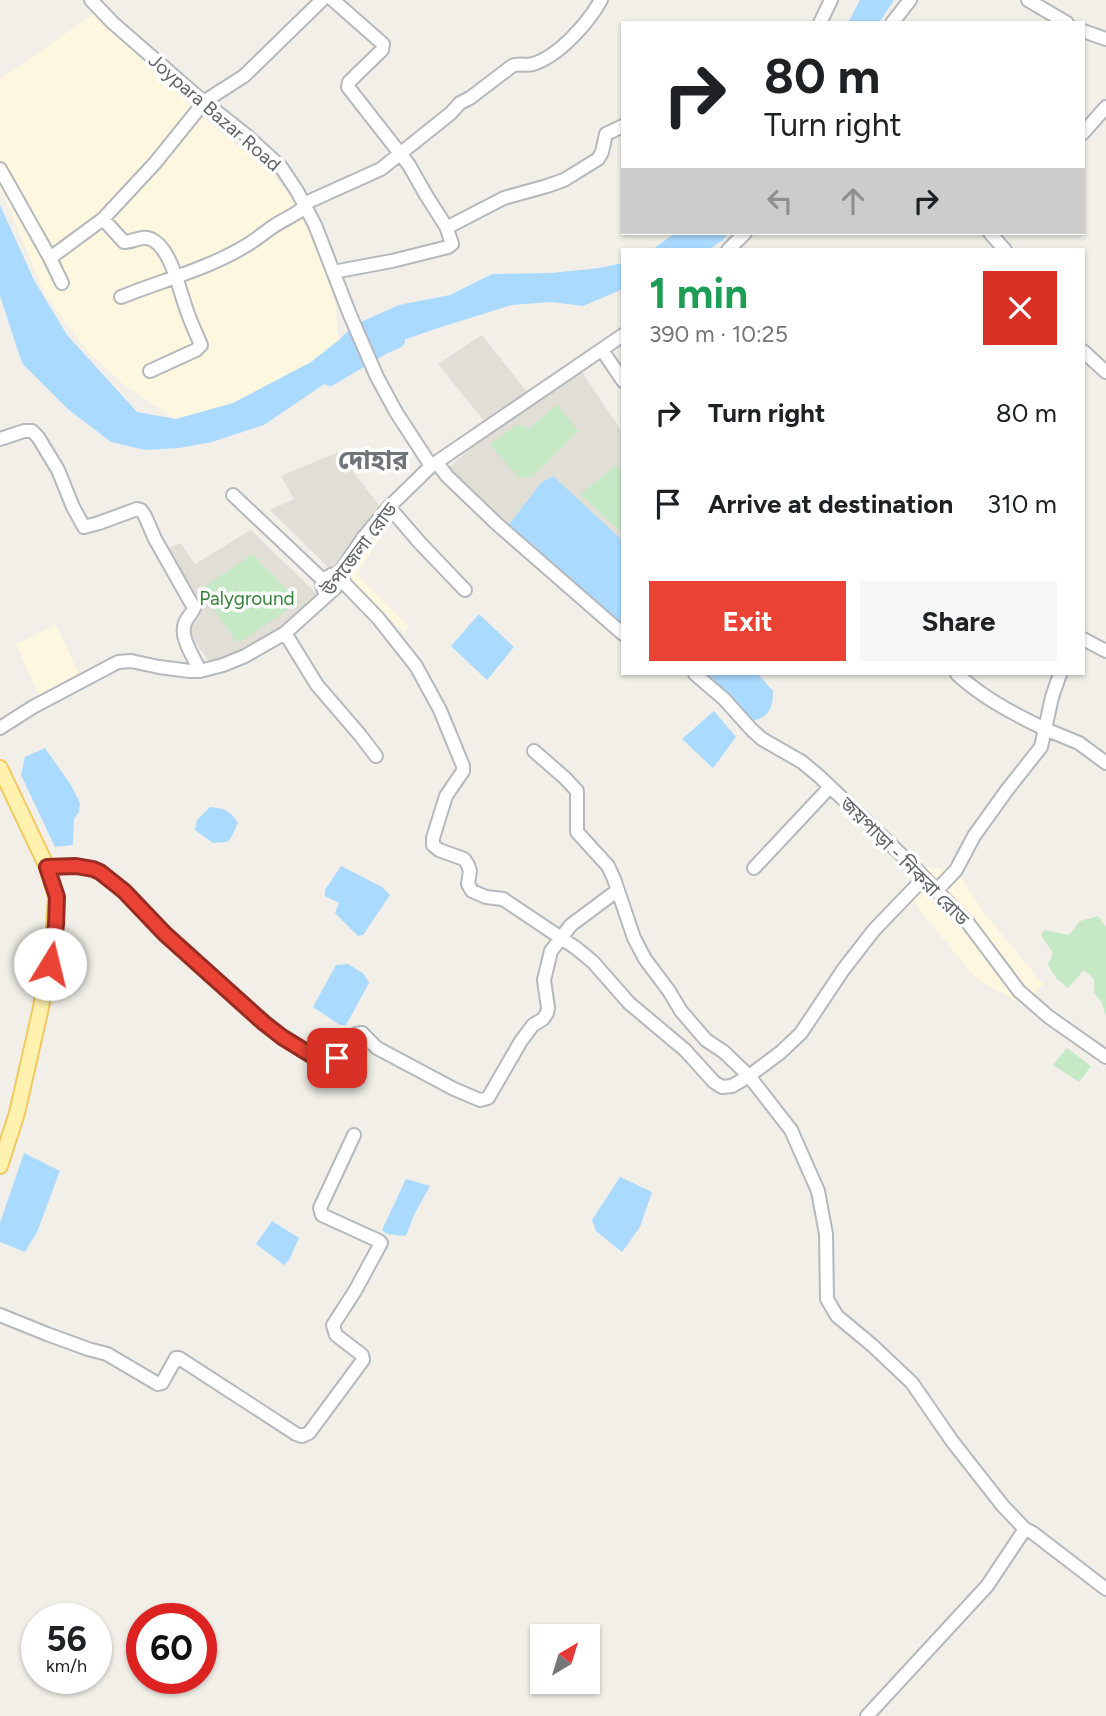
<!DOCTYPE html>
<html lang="en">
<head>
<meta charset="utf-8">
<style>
	body { margin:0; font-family:Figtree,"Noto Sans Bengali",sans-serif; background:#f6f6f6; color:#202124; height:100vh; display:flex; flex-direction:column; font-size:26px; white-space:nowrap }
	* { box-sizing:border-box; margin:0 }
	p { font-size:23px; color:#757577 }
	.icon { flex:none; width:38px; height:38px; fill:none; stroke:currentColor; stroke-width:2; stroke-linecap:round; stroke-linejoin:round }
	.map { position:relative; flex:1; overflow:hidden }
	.side { position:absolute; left:621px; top:248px; width:464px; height:427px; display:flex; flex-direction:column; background:#fff; border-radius:0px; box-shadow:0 2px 5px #0004 }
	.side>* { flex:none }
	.top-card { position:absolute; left:621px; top:21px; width:464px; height:214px; border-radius:0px; box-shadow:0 2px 5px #0004; background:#fff; color:#202124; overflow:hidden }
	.needle { width:46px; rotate:38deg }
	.fabs { position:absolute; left:530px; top:1624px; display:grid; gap:14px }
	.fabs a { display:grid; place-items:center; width:70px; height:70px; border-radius:0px; background:#fff; box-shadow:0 2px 5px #0004; font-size:35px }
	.speed { position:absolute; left:21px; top:1603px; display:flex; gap:14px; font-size:35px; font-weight:700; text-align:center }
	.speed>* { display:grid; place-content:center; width:91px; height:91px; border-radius:50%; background:#fff; box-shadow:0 2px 5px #0004; line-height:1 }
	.speed small { font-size:18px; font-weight:400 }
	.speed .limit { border:10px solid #d22; background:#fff; color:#111 }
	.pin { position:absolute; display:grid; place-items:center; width:60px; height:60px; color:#fff; margin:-30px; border-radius:14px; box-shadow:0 4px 10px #0006 }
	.me { position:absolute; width:77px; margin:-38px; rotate:9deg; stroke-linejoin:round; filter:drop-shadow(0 0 5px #0008) }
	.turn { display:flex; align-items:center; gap:24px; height:147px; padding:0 28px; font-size:32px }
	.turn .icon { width:91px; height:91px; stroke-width:2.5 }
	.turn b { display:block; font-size:49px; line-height:60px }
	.lanes { display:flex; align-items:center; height:66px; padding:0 28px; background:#0003; justify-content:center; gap:35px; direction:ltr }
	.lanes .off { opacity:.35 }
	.round { display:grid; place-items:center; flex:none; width:74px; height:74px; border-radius:0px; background:#f6f6f6 }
	.head { display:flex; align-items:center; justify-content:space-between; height:119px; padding:0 28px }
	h1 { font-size:42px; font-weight:700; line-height:52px; color:#1e9e55 }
	.primary-button { display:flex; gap:14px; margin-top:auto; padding:14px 28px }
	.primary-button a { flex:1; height:80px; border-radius:0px; background:#ea4335; color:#fff; font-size:28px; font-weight:700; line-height:80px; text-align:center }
	.primary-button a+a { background:#f6f6f6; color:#202124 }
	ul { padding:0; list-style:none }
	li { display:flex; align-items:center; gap:21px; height:91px; padding:0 28px }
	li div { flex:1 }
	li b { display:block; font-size:26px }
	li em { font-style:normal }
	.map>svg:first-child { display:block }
	.commercial { fill:#fef7e0 }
	.education { fill:#e1ded6 }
	.green { fill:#c5e8c5 }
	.water { fill:#aadaff }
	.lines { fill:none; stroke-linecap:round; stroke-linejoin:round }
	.river { stroke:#aadaff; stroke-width:14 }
	.minor-casing { stroke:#b5b8bc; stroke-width:16 }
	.major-casing { stroke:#f2c960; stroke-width:18 }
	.minor { stroke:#fff; stroke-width:12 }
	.major { stroke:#fff2af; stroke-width:14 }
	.route-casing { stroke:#982c22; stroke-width:18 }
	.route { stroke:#ea4335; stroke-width:12 }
	.labels { text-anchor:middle; stroke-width:7; stroke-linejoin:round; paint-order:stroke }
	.street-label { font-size:19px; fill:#5f6368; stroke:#fff }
	.park-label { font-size:19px; fill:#348238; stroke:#fff }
	.district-label { font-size:26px; font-weight:bold; fill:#70757a; stroke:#fff }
</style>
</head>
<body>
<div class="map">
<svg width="1106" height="1716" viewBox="0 0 1106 1716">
	<rect width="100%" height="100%" fill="#f1efe8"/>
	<!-- commercial -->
	<path class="commercial" d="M 94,14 L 206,120 L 275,176 L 308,221 L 336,304 L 337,328 L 341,352 L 233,403 L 176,419 L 128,388 L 88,352 L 45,295 L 0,186 L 0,79 Z
		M 388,511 L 394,516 L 357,574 L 409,626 L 404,633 L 343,575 Z
		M 56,625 L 82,680 L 41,699 L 16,644 Z
		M 925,867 L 956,870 L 985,914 L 1043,984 L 1025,1006 L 976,978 L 925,917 L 906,891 Z"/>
	<!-- education -->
	<path class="education" d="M 482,335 L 527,392 L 484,421 L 438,364 Z
		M 580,369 L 623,433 L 623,631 L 445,471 L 504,419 Z
		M 338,452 L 382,509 L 333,572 L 270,510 L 294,499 L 281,476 Z
		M 251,530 L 321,598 L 283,633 L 212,666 L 188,632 L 200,617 L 165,549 L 181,543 L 195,564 Z"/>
	<!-- green -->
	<path class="green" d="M 557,405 L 578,431 L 532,477 L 518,477 L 490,444 L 518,424 L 528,429 Z
		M 617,465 L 623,471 L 623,534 L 580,494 Z
		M 252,554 L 299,602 L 238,643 L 224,624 L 202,589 Z
		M 1098,916 L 1106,927 L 1106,1017 L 1102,1003 L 1094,992 L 1094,979 L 1084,970 L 1068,988 L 1057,979 L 1048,965 L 1053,953 L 1041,935 L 1044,930 L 1069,935 L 1080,921 Z
		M 1067,1048 L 1091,1066 L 1079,1082 L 1053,1065 Z"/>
	<!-- water -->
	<path class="water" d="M 860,0 L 894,0 L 879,23 L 848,23 Z
		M 0,205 L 34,280 L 67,335 L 137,412 L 176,419 L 233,403 L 311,362 L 339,340 L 354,325 L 399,305 L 450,295 L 492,274 L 552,273 L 599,268 L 623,263 L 623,289 L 583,306 L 551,302 L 512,305 L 435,329 L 384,347 L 342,372 L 264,425 L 212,442 L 179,448 L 145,450 L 111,442 L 69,410 L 22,363 L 0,296 Z
		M 675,233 L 729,233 L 723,240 L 708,250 L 652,250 Z
		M 553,476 L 623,541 L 623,623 L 619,622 L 534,552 L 537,548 L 528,541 L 525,544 L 507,527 L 541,483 Z
		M 479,614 L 514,647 L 487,680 L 451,646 Z
		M 708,674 L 758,674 L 773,691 C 773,706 770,716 754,721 C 737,707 724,689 708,674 Z
		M 714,711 L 736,737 L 713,768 L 682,739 Z
		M 45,748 L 71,785 L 80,803 L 79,812 L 74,819 L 73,845 L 55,847 L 21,775 L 25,757 Z
		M 210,807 C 224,808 231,811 238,823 L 231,838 L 227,842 L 213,843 L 195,830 L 197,820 Z
		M 341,866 L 382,887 L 390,895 L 363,935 L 358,936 L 335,913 L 339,903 L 325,896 L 325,890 Z
		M 348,964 L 364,974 L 369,983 L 346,1025 L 340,1025 L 313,1007 L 336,965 Z
		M 24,1153 L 60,1171 L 37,1232 L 25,1252 L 0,1242 L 0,1223 Z
		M 620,1177 L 652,1192 L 640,1227 L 622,1252 L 596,1231 L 592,1220 Z
		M 406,1179 L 430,1186 L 414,1215 L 406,1236 L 387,1234 L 382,1230 Z
		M 272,1221 L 299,1238 L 289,1260 L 284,1265 L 256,1244 Z"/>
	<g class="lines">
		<!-- river -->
		<path class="river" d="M 330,379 L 384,347 L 398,341"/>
		<!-- minor casing -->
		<g class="minor-casing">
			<path id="minor" d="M 333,0 L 383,44 L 382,50 L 349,82 L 348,87 L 409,165 L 426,195 L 447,228
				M 1028,0 L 1067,23
				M 820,23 L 831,0
				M 892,23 L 910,0
				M 1083,31 L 1106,39
				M 1083,133 L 1106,107
				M 0,169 L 50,258 L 62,283
				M 103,219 L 124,242 C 134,242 141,235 151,239 C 171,248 179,289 186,308 C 190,321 196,333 201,345 L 196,350 L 150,371
				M 990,233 L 1005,250
				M 728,250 L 745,233
				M 50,258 L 103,219 L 155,163 L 205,101 L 244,76 L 322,0
				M 333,272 L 392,261 L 448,247 L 452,244 L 447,229 L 448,227 L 504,198 L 547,186 L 564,180 L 598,159 L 602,152 L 606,134 L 623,126
				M 121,297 C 163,280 208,269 247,245 C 257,239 265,232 274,226 C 286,218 301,213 310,201 L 381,169 L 451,113 L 460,103 L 470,98 L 512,66 C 519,63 526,66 533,64 C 559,56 588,23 601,0
				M 602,350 L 623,381
				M 1083,351 L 1106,372
				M 0,439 L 24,431 L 32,431 L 38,437 L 58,470 L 73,507 L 84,527 L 99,523 L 137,509 L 141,510 L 145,516 L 155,539 L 194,608 C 192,614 187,617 185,623 C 179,637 194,657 200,671
				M 437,463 L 447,476 L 497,524 L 623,634
				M 431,466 L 623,335
				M 233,495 L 323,580
				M 389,507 L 420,543 L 465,590
				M 326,596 L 322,585 L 323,580 L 331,575 L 339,574 L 346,585 L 378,618 L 416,666 L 440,710 L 463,766 L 463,771 L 446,796 L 433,838 L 433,845 L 439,850 L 464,859 L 468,865 L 470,871 L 468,884 L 472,891 L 486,897 L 503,899 L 576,948 L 593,962 L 629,1003 L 685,1050 L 714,1082 L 722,1087 L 732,1086 L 749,1076 L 781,1052 L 801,1033 L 843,970 L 874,930 L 924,878
				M 285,633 L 317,685 L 360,735 L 376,756
				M 1083,639 L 1106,651
				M 695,674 L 724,699 L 752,730 L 762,739 L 802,762 L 820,777 L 911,864 L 968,923 L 1019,991 L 1049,1017 L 1106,1057
				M 1060,674 L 1052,697 L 1045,729 L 1079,743 L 1106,763
				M 0,728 L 33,707 L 118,662 L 131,661 L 159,667 L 190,671 L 200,671 L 223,665 L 245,656 L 285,633 L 334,589 L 337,585 L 339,574 L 363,538 L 389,507 L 431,466 L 396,412 L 377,377 L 350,315 L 315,225 L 297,191 L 281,167 L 246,135 L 198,97 L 113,23 L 91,0
				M 534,751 L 565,778 L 577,791 L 577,832 L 608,866 L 614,879 L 634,938 L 645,959 L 669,991 L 681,1011 L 706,1040 L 724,1052 L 749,1076 L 791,1130 L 818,1191 L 826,1234 L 827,1299 L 837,1316 L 873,1346 L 912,1383 L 952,1441 L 1003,1506 L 1025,1529 L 1033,1533 L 1106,1589
				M 47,867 L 76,866 L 93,869 L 100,872 L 124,891 L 165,934 L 264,1022 L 282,1037 L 315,1057 L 327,1063 L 333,1063 L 356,1034 L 362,1033 L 377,1048 L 454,1089 L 480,1100 L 488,1098 L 521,1041 L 533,1025 L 543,1019 L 547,1013 L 548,1008 L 544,980 L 551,951 L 571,925 L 618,890
				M 754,868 L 830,787
				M 936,891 L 956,870 L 974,836 L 1007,790 L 1041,747 L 1045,729 C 1014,714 983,698 957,674
				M 0,1315 L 47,1334 L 88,1349 L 107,1354 L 158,1384 L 162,1383 L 176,1358 L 179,1358 L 296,1434 L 302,1436 L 309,1433 L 363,1360 L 362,1355 L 336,1335 L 333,1325 L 355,1291 L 381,1243 L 379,1241 L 322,1215 L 320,1208 L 354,1135
				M 867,1716 L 987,1586 L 1025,1529"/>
		</g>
		<!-- major casing -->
		<g class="major-casing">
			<path id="major" d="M 0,768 L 47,867 L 56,897 L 53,944 L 40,1012 L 17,1113 L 0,1166"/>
		</g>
		<!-- minor -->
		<use href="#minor" class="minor"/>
		<!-- major -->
		<use href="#major" class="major"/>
	</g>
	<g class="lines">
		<!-- route casing -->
		<g class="route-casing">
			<path id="route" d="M 50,964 L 56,925 L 57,897 L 47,867 L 76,866 L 93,869 L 100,872 L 124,891 L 165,934 L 264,1023 L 282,1037 L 316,1058 L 327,1063 L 333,1063 L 337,1058"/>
		</g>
		<!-- route -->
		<use href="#route" class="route"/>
	</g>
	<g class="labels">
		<!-- street labels -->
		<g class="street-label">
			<text transform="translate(215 112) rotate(41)" y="7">Joypara Bazar Road</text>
			<text transform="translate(359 549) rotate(-53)" y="7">উপজেলা রোড</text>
			<text transform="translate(905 861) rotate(45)" y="7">জয়পাড়া - নিকরা রোড</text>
		</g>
		<!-- park labels -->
		<g class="park-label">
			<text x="247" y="605">Palyground</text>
		</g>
		<!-- district labels -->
		<g class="district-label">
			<text x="373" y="469">দোহার</text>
		</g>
	</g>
</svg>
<div class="fabs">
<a><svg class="needle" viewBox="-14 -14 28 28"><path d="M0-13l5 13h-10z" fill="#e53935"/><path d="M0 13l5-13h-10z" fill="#757577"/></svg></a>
</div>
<div class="speed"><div>56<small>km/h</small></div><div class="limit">60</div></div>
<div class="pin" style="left:337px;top:1058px;background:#d93025"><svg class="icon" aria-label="arrive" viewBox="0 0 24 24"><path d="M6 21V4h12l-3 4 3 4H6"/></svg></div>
<svg class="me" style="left:50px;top:964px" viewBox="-20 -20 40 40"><circle r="19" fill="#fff"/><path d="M0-13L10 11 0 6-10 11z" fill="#ea4335"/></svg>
<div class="top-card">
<div class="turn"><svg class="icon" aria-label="right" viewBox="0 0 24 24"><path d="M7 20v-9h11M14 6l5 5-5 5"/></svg><div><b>80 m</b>Turn right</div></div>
<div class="lanes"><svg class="icon off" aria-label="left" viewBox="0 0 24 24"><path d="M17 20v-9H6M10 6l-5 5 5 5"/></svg><svg class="icon off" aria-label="ahead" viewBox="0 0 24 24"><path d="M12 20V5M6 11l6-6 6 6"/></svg><svg class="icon" aria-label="right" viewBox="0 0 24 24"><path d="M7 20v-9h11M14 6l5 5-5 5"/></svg></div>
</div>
<section class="side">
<div class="head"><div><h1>1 min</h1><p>390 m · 10:25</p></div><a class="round" style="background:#d93025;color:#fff"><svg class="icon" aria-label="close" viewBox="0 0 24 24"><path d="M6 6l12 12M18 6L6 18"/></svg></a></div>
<ul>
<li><svg class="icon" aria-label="right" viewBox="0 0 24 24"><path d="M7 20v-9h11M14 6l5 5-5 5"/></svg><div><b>Turn right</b></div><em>80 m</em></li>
<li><svg class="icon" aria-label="arrive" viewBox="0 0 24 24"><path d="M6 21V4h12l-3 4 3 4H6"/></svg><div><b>Arrive at destination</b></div><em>310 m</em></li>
</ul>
<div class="primary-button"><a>Exit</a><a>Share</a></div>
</section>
</div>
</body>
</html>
